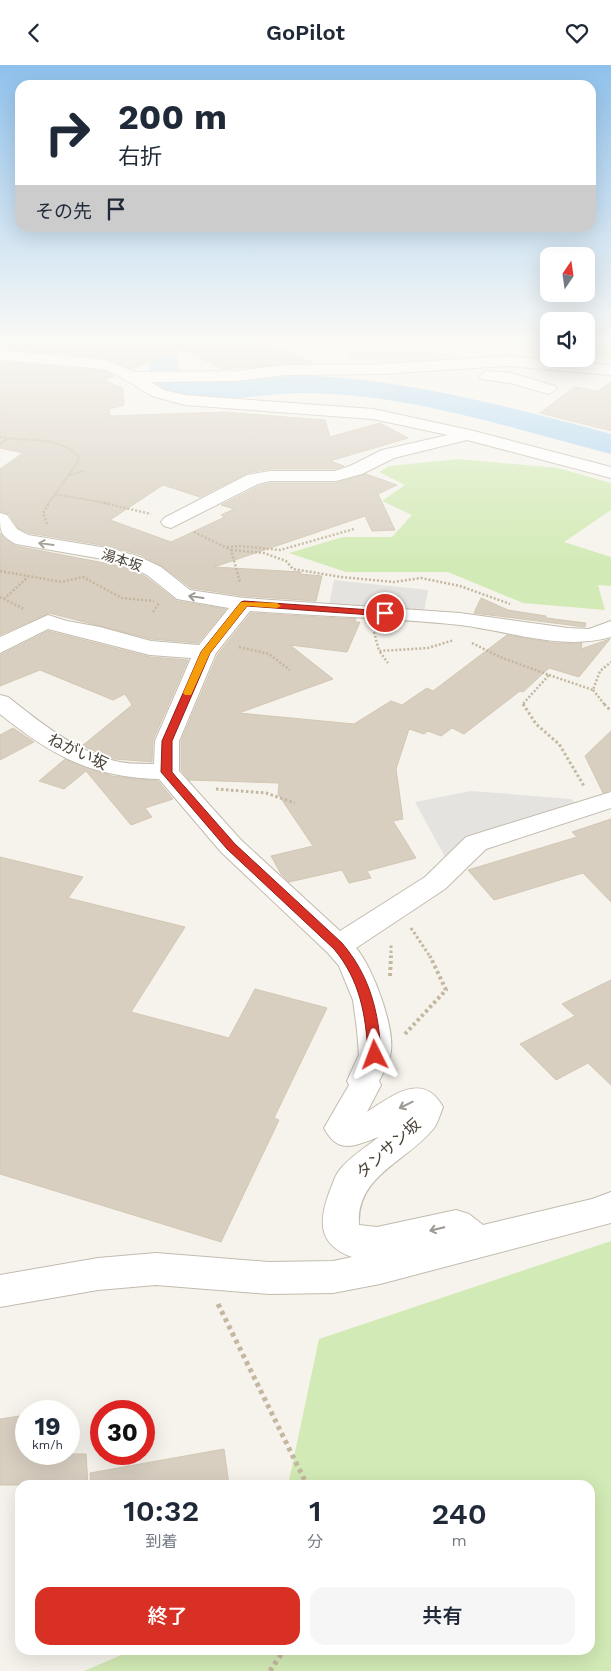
<!DOCTYPE html>
<html lang="ja">
<head>
<meta charset="utf-8">
<style>
	body { margin:0; font-family:"Work Sans","Noto Sans JP",sans-serif; background:#f6f6f7; color:#1f2937; height:100vh; display:flex; flex-direction:column; font-size:19px; white-space:nowrap }
	* { box-sizing:border-box; margin:0 }
	p { font-size:16px; color:#747a83 }
	.icon { flex:none; width:28px; height:28px; fill:none; stroke:currentColor; stroke-width:2; stroke-linecap:round; stroke-linejoin:round }
	.map { position:relative; flex:1; overflow:hidden }
	.panel { position:absolute; left:15px; top:1415px; width:580px; height:175px; display:flex; flex-direction:column; background:#fff; border-radius:15px; box-shadow:0 5px 20px #0002 }
	.panel>* { flex:none }
	.top-card { position:absolute; left:15px; top:15px; width:581px; height:152px; border-radius:15px; box-shadow:0 5px 20px #0002; background:#fff; color:#1f2937; overflow:hidden }
	.needle { width:32px; rotate:13deg }
	.fabs { position:absolute; left:540px; top:182px; display:grid; gap:10px }
	.fabs a { display:grid; place-items:center; width:55px; height:55px; border-radius:10px; background:#fff; box-shadow:0 5px 20px #0002; font-size:25px }
	.speed { position:absolute; left:15px; top:1335px; display:flex; gap:10px; font-size:25px; font-weight:700; text-align:center }
	.speed>* { display:grid; place-content:center; width:65px; height:65px; border-radius:50%; background:#fff; box-shadow:0 5px 20px #0002; line-height:1 }
	.speed small { font-size:12px; font-weight:400 }
	.speed .limit { border:8px solid #d22; background:#fff; color:#111 }
	.pin { position:absolute; display:grid; place-items:center; width:42px; height:42px; color:#fff; margin:-21px; border:2px solid #fff; border-radius:50%; box-shadow:0 1px 5px #0007 }
	.me { position:absolute; width:55px; margin:-28px; rotate:357deg; stroke-linejoin:round; filter:drop-shadow(0 0 4px #0008) }
	.turn { display:flex; align-items:center; gap:18px; height:105px; padding:0 20px; font-size:22px }
	.turn .icon { width:65px; height:65px; stroke-width:2.5 }
	.turn b { display:block; font-size:35px; line-height:42px }
	.then { display:flex; align-items:center; height:48px; padding:0 20px; background:#0003; gap:10px; font-size:19px }
	.eta { display:flex; justify-content:space-evenly; align-items:center; height:85px; text-align:center }
	.eta b { font-size:30px; font-weight:600; line-height:35px }
	.action { display:flex; gap:10px; margin-top:auto; padding:10px 20px }
	.action a { flex:1; height:58px; border-radius:15px; background:#d93025; color:#fff; font-size:20px; font-weight:600; line-height:58px; text-align:center }
	.action a+a { background:#f6f6f7; color:#1f2937 }
	header { display:flex; justify-content:space-between; align-items:center; height:65px; padding:0 20px; background:#fff; font-size:22px; font-weight:600 }
	.map>svg:first-child { display:block }
	.green { fill:#d2eab5 }
	.parking { fill:#e5e3e0 }
	.lines { fill:none; stroke-linecap:round; stroke-linejoin:round }
	.river { fill:#a9d4f2; fill-rule:evenodd }
	.building { fill:#d8cfc1; stroke:#d3c7b4 }
	.minor-casing { stroke:#c2bbae; stroke-width:2 }
	.path-far4 { stroke:#c4b79f; stroke-width:2; stroke-dasharray:1 1; stroke-linecap:butt }
	.path-far3 { stroke:#c4b79f; stroke-width:2.5; stroke-dasharray:2 2; stroke-linecap:butt }
	.path-far2 { stroke:#c4b79f; stroke-width:3; stroke-dasharray:2.5 2.5; stroke-linecap:butt }
	.path-far1 { stroke:#c4b79f; stroke-width:4; stroke-dasharray:3 3; stroke-linecap:butt }
	.path { stroke:#c4b79f; stroke-width:5; stroke-dasharray:4 4; stroke-linecap:butt }
	.minor { fill:#fff; fill-rule:evenodd }
	.oneway { stroke:#9c9892 }
	.route { fill:#d93025; stroke:#8d1f18 }
	.slow { fill:#f59e0b }
	.labels { text-anchor:middle; stroke-width:4; stroke-linejoin:round; paint-order:stroke }
	.far-street-label { font-size:14px; fill:#4b4439; stroke:#fff }
	.street-label { font-size:16px; fill:#4b4439; stroke:#fff }
</style>
</head>
<body>
<header><svg class="icon" aria-label="back" viewBox="0 0 24 24"><path d="M15 5l-7 7 7 7"/></svg>GoPilot<svg class="icon" aria-label="heart" viewBox="0 0 24 24"><path d="M12 20l-8-8c-3-5 5-10 8-4 3-6 11-1 8 4z"/></svg></header>
<div class="map">
<svg width="611" height="1606" viewBox="0 0 611 1606">
	<rect width="100%" height="100%" fill="#f6f3ec"/>
	<!-- green -->
	<path class="green" d="M 586,278 L 611,278 L 611,294 L 586,293 Z
		M 459,394 L 558,403 L 611,418 L 611,445 L 564,477 L 611,492 L 611,521 L 598,520 L 605,545 L 523,538 L 448,507 L 346,507 L 289,488 L 343,472 L 392,472 L 412,450 L 382,436 L 405,420 L 379,407 L 389,401 Z
		M 611,1176 L 611,1606 L 84,1606 L 133,1585 L 590,1585 L 590,1420 L 288,1420 L 319,1274 Z"/>
	<!-- parking -->
	<path class="parking" d="M 444,280 L 448,286 L 452,288 L 449,292 L 440,293 L 441,296 L 397,298 L 350,295 L 348,286 Z
		M 334,515 L 428,525 L 424,547 L 329,540 Z
		M 471,726 L 571,734 L 578,740 L 472,769 L 445,792 L 415,737 Z"/>
	<g class="lines">
		<!-- river -->
		<path class="river" d="M 119,278 C 133,277 168,274 176,288 C 179,295 179,304 180,312 C 224,325 272,308 317,311 C 417,317 514,343 611,369 L 611,389 C 509,363 405,327 299,328 C 255,329 213,341 170,328 C 166,327 159,326 156,323 C 148,318 150,303 149,295 L 123,284 Z"/>
	</g>
	<!-- building -->
	<path class="building" d="M 0,278 L 266,278 L 314,298 L 222,304 L 183,285 L 132,304 L 105,293 L 0,283 Z
		M 0,297 L 103,306 L 115,311 L 103,315 L 123,323 L 124,340 L 109,344 L 110,351 L 224,347 L 325,355 L 330,372 L 380,358 L 408,373 L 330,396 L 344,401 L 335,404 L 270,404 L 247,408 L 200,432 L 163,420 L 110,455 L 171,477 L 225,452 L 221,450 L 234,444 L 221,440 L 259,421 L 270,418 L 336,418 L 366,409 L 397,420 L 378,429 L 395,465 L 372,466 L 365,451 L 214,502 L 301,507 L 300,509 L 322,511 L 316,536 L 244,531 L 191,523 L 162,501 L 141,490 L 113,482 L 29,468 L 18,463 L 9,449 L 0,446 L 0,404 L 23,388 L 0,383 Z
		M 611,317 L 611,366 L 540,348 L 574,322 L 598,326 Z
		M 0,468 L 16,481 L 125,502 L 146,512 L 177,536 L 226,544 L 198,578 L 151,574 L 49,548 L 0,570 Z
		M 481,533 L 508,545 L 546,551 L 546,553 L 586,558 L 585,562 L 474,548 Z
		M 251,548 L 356,554 L 355,557 L 360,557 L 347,587 L 290,580 L 333,614 L 239,648 L 354,659 L 391,636 L 402,640 L 427,623 L 433,626 L 507,570 L 555,578 L 582,578 L 581,584 L 610,574 L 579,612 L 549,603 L 523,627 L 520,626 L 464,669 L 452,663 L 441,671 L 428,666 L 424,669 L 409,664 L 396,704 L 403,754 L 393,756 L 416,793 L 367,806 L 371,813 L 349,818 L 342,805 L 289,817 L 281,809 L 271,791 L 313,781 L 278,729 L 279,718 L 189,715 L 181,705 L 181,676 L 218,589 Z
		M 48,566 L 150,592 L 188,595 L 153,675 L 152,697 L 115,694 L 82,681 L 132,640 L 125,629 L 113,635 L 40,605 L 0,621 L 0,590 Z
		M 13,663 L 34,677 L 0,695 L 0,670 Z
		M 611,666 L 611,725 L 603,728 L 585,691 Z
		M 65,694 L 112,711 L 158,716 L 173,734 L 145,743 L 152,752 L 131,760 L 86,706 L 64,724 L 39,716 Z
		M 611,754 L 611,837 L 583,808 L 494,835 L 468,805 L 577,772 L 572,767 Z
		M 0,792 L 83,812 L 68,833 L 185,862 L 131,947 L 229,973 L 255,924 L 327,943 L 274,1053 L 279,1055 L 221,1177 L 0,1109 Z
		M 611,915 L 611,1020 L 588,998 L 556,1015 L 520,979 L 575,951 L 562,939 Z
		M 26,1350 L 26,1389 L 86,1389 L 88,1420 L 0,1420 L 0,1354 Z
		M 224,1384 L 229,1420 L 91,1420 L 90,1408 Z"/>
	<g class="lines">
		<!-- minor casing -->
		<g class="minor-casing">
			<path id="minor" d="M 0,285 L 105,295 L 135,307 L 236,306 L 285,300 L 383,299 L 507,291 L 611,300 L 611,310 L 507,301 L 383,309 L 285,310 L 236,316 L 151,317 L 164,325 L 185,330 L 373,344 L 474,366 L 611,402 L 611,413 L 467,375 L 394,393 L 362,409 L 336,416 L 270,416 L 258,419 L 171,463 L 164,461 L 161,457 L 164,453 L 247,410 L 270,406 L 335,406 L 350,401 L 382,385 L 448,370 L 373,354 L 185,340 L 152,331 L 116,309 L 103,304 L 0,295 Z
				M 487,306 L 511,308 L 555,321 L 557,324 L 549,329 L 510,318 L 481,314 L 479,311 Z
				M 0,448 L 7,450 L 17,464 L 28,470 L 113,484 L 140,492 L 161,502 L 190,525 L 244,533 L 460,548 L 568,563 L 589,564 L 611,556 L 611,572 C 563,586 509,566 460,560 C 390,553 320,551 250,546 L 216,588 L 179,676 L 179,706 L 241,775 L 340,866 L 425,812 L 466,772 L 611,727 L 611,743 L 486,784 L 445,824 L 356,883 C 373,902 397,967 390,991 C 388,1000 383,1008 379,1016 L 381,1020 L 367,1047 C 391,1032 423,1005 443,1042 C 440,1049 438,1058 434,1063 C 407,1097 356,1110 359,1160 L 377,1162 L 456,1145 L 469,1149 L 483,1160 L 592,1134 L 611,1127 L 611,1158 L 380,1219 L 333,1228 L 269,1229 L 156,1220 L 98,1225 L 0,1242 L 0,1210 L 98,1193 L 156,1188 L 269,1197 L 333,1196 L 352,1192 C 319,1180 318,1158 329,1128 C 332,1121 334,1113 338,1107 C 348,1093 366,1082 379,1072 C 355,1080 339,1091 324,1063 L 349,1020 L 347,1016 L 359,990 L 357,965 L 353,935 L 339,901 L 328,888 L 221,787 L 159,714 C 91,712 52,691 0,649 L 0,630 L 8,632 C 40,657 75,686 115,696 C 127,699 141,699 154,699 L 155,676 L 191,593 L 150,590 L 48,564 L 0,588 L 0,572 L 48,550 L 67,556 L 100,562 L 151,576 L 199,580 L 229,543 L 177,534 L 147,510 L 126,500 L 103,494 L 16,479 C 0,470 0,468 0,448 Z"/>
		</g>
		<!-- path-far4 -->
		<path class="path-far4" d="M 0,372 C 27,377 58,370 79,392 L 78,397 L 48,439
			M 0,379 L 7,374
			M 69,410 L 84,406
			M 54,429 L 111,439"/>
		<!-- path-far3 -->
		<path class="path-far3" d="M 104,438 L 151,449
			M 47,459 L 43,448 L 49,438
			M 194,467 L 231,485 L 240,517
			M 227,482 L 240,481 L 280,485 L 354,464
			M 231,485 L 264,488 L 286,496 L 293,504 L 341,512 L 394,517 L 421,513 L 460,521 L 510,539
			M 0,506 L 62,517 L 83,512 L 122,533 L 154,536
			M 0,532 L 24,544
			M 4,534 L 28,512
			M 153,547 L 159,538
			M 374,567 L 379,586 L 428,583 L 454,575
			M 472,578 L 500,592 L 549,610 L 522,640
			M 239,582 L 269,589 L 290,605
			M 380,587 L 388,598
			M 549,610 L 593,625 L 600,606 L 611,597
			M 593,625 L 605,640"/>
		<!-- path-far2 -->
		<path class="path-far2" d="M 523,639 L 536,659 L 559,679 L 584,721
			M 604,639 L 611,646
			M 216,724 L 266,728 L 295,738
			M 411,863 L 431,893
			M 391,893 L 391,878"/>
		<!-- path-far1 -->
		<path class="path-far1" d="M 390,911 L 391,891
			M 405,969 L 446,925 L 430,891"/>
		<!-- path -->
		<path class="path" d="M 218,1239 L 307,1420
			M 270,1606 L 284,1585"/>
		<!-- minor -->
		<use href="#minor" class="minor"/>
	</g>
	<!-- one-way arrows -->
	<defs><path id="oneway-shaft" d="M-6 0H5M1.5-3L5.5 0L1.5 3" fill="none" stroke-width="1.6" stroke-linecap="round" stroke-linejoin="round" transform="scale(1.25)"/></defs>
	<g class="oneway">
		<use href="#oneway-shaft" transform="translate(46 479) rotate(-172)"/>
		<use href="#oneway-shaft" transform="translate(196 532) rotate(-172)"/>
		<use href="#oneway-shaft" transform="translate(406 1040) rotate(154)"/>
		<use href="#oneway-shaft" transform="translate(437 1164) rotate(167)"/>
	</g>
	<!-- sky -->
	<linearGradient id="sky" x2="0" y2="1"><stop stop-color="#8fc1ec"/><stop offset="0.55" stop-color="#fbfaf6"/><stop offset="1" stop-color="#fbfaf6" stop-opacity="0"/></linearGradient>
	<rect width="611" height="503" fill="url(#sky)"/>
	<!-- route -->
	<path class="route" d="M 244,536 L 385,546 L 390,548 L 385,551 L 247,541 L 210,588 L 172,676 L 172,707 L 177,713 L 235,779 L 342,878 C 370,911 379,947 381,990 L 375,994 L 368,990 C 366,950 360,915 334,884 L 227,784 L 161,707 L 162,676 L 201,587 L 241,537 Z"/>
	<!-- slow -->
	<path class="slow" d="M 241,537 L 277,538 L 281,541 L 277,543 L 247,541 L 210,588 L 191,630 L 185,630 L 183,628 L 201,587 Z"/>
	<g class="labels">
		<!-- far-street labels -->
		<g class="far-street-label">
			<text transform="translate(122 495) rotate(18)" y="5">湯本坂</text>
		</g>
		<!-- street labels -->
		<g class="street-label">
			<text transform="translate(78 686) rotate(25)" y="6">ねがい坂</text>
			<text transform="translate(388 1083) rotate(-42)" y="6">タンサン坂</text>
		</g>
	</g>
</svg>
<div class="fabs">
<a><svg class="needle" viewBox="-14 -14 28 28"><path d="M0-13l5 13h-10z" fill="#e53935"/><path d="M0 13l5-13h-10z" fill="#747a83"/></svg></a>
<a><svg class="icon" aria-label="sound" viewBox="0 0 24 24"><path d="M4 9h4l5-4v14l-5-4H4zM17 9q2 3 0 6"/></svg></a>
</div>
<div class="speed"><div>19<small>km/h</small></div><div class="limit">30</div></div>
<div class="pin" style="left:385px;top:548px;background:#d93025"><svg class="icon" aria-label="arrive" viewBox="0 0 24 24"><path d="M6 21V4h12l-3 4 3 4H6"/></svg></div>
<svg class="me" style="left:375px;top:990px" viewBox="-20 -20 40 40"><path d="M0-17L14 15 0 8-14 15z" fill="#d93025" stroke="#fff" stroke-width="4"/></svg>
<div class="top-card">
<div class="turn"><svg class="icon" aria-label="right" viewBox="0 0 24 24"><path d="M7 20v-9h11M14 6l5 5-5 5"/></svg><div><b>200 m</b>右折</div></div>
<div class="then">その先<svg class="icon" aria-label="arrive" viewBox="0 0 24 24"><path d="M6 21V4h12l-3 4 3 4H6"/></svg></div>
</div>
<section class="panel">
<div class="eta">
<div><b>10:32</b><p>到着</p></div>
<div><b>1</b><p>分</p></div>
<div><b>240</b><p>m</p></div>
</div>
<div class="action"><a>終了</a><a>共有</a></div>
</section>
</div>
</body>
</html>
